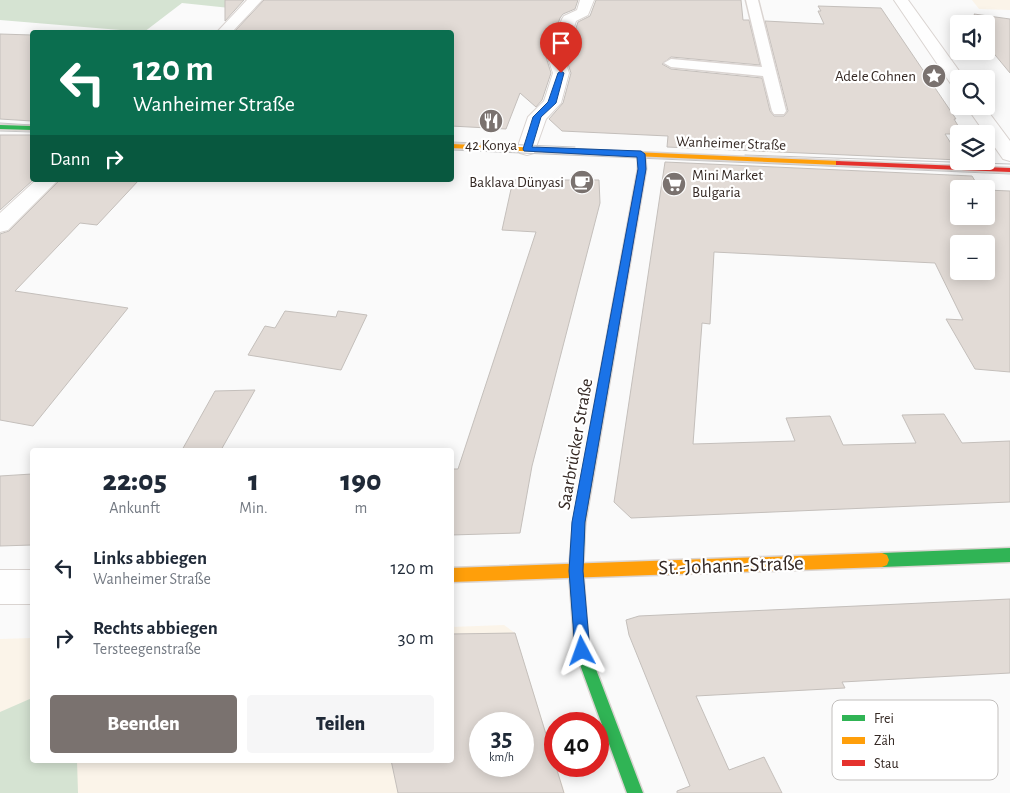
<!DOCTYPE html>
<html lang="de">
<head>
<meta charset="utf-8">
<style>
	body { margin:0; font-family:"Alegreya Sans",sans-serif; background:#f6f6f7; color:#1f2937; height:100vh; display:flex; flex-direction:column; font-size:19px; white-space:nowrap }
	* { box-sizing:border-box; margin:0 }
	p { font-size:16px; color:#747a83 }
	.icon { flex:none; width:28px; height:28px; fill:none; stroke:currentColor; stroke-width:2; stroke-linecap:round; stroke-linejoin:round }
	.map { position:relative; flex:1; overflow:hidden }
	.panel { position:absolute; left:30px; top:448px; width:424px; height:315px; display:flex; flex-direction:column; background:#fff; border-radius:5px; box-shadow:0 2px 12px #0003 }
	.panel>* { flex:none }
	.hud { position:absolute; left:30px; top:30px; width:424px; height:152px; border-radius:5px; box-shadow:0 2px 12px #0003; background:#0b6e4f; color:#fff; overflow:hidden }
	.controls { position:absolute; left:950px; top:15px; display:grid; gap:10px }
	.controls a { display:grid; place-items:center; width:45px; height:45px; border-radius:5px; background:#fff; box-shadow:0 2px 12px #0003; font-size:25px }
	.speed { position:absolute; left:469px; top:712px; display:flex; gap:10px; font-size:25px; font-weight:700; text-align:center }
	.speed>* { display:grid; place-content:center; width:65px; height:65px; border-radius:50%; background:#fff; box-shadow:0 2px 12px #0003; line-height:1 }
	.speed small { font-size:12px; font-weight:400 }
	.speed .limit { border:8px solid #d22; background:#fff; color:#111 }
	.pin { position:absolute; display:grid; place-items:center; width:42px; height:42px; color:#fff; margin:-51px -21px; border-radius:50% 50% 50% 0; rotate:-45deg; box-shadow:0 0 5px #0007 }
	.pin .icon { rotate:45deg }
	.me { position:absolute; width:55px; margin:-28px; rotate:356deg; stroke-linejoin:round; filter:drop-shadow(0 0 4px #0008) }
	.turn { display:flex; align-items:center; gap:18px; height:105px; padding:0 20px; font-size:22px }
	.turn .icon { width:65px; height:65px; stroke-width:2.5 }
	.turn b { display:block; font-size:35px; line-height:42px }
	.then { display:flex; align-items:center; height:48px; padding:0 20px; background:#0003; gap:10px; font-size:19px }
	.eta { display:flex; justify-content:space-evenly; align-items:center; height:85px; text-align:center }
	.eta b { font-size:30px; font-weight:800; line-height:35px }
	.cta { display:flex; gap:10px; margin-top:auto; padding:10px 20px }
	.cta a { flex:1; height:58px; border-radius:5px; background:#7a726f; color:#fff; font-size:20px; font-weight:800; line-height:58px; text-align:center }
	.cta a+a { background:#f6f6f7; color:#1f2937 }
	ul { padding:0; list-style:none }
	li { display:flex; align-items:center; gap:15px; height:70px; padding:0 20px }
	li div { flex:1 }
	li b { display:block; font-size:19px }
	li em { font-style:normal }
	.map>svg:first-child { display:block }
	.education { fill:#fbf4e9; fill-rule:evenodd }
	.green { fill:#d5e3d2 }
	.building { fill:#e2dbd6; stroke:#c4bfbb; fill-rule:evenodd }
	.lines { fill:none; stroke-linecap:round; stroke-linejoin:round }
	.lane-casing { stroke:#dad4d1; stroke-width:3 }
	.street-casing { stroke:#dad4d1; stroke-width:2 }
	.fast-casing { stroke:#dad4d1; stroke-width:3 }
	.slow-casing { stroke:#dad4d1; stroke-width:3 }
	.jam-casing { stroke:#dad4d1; stroke-width:3 }
	.lane { fill:#fefefe; fill-rule:evenodd }
	.street { fill:#fefefe; fill-rule:evenodd }
	.fast { fill:#30b455; fill-rule:evenodd }
	.slow { fill:#ff9f0a; fill-rule:evenodd }
	.jam { fill:#e5322d; fill-rule:evenodd }
	.tram { stroke:#c6c5c5; stroke-width:1 }
	.route { fill:#1a73e8; stroke:#114b97 }
	.labels { text-anchor:middle; stroke-width:4.5; stroke-linejoin:round; paint-order:stroke }
	.far-poi-label { font-size:15px; fill:#352924; stroke:#fff; text-anchor:end }
	.far-street-label { font-size:15px; fill:#352924; stroke:#fff }
	.street-label { font-size:18px; fill:#352924; stroke:#fff }
	.near-street-label { font-size:21px; fill:#352924; stroke:#fff }
	.key { fill:#fff; stroke:#c2bfbd; stroke-width:1 }
	.key-label { font-size:14px; fill:#352924 }
</style>
</head>
<body>
<div class="map">
<svg width="1010" height="793" viewBox="0 0 1010 793">
	<rect width="100%" height="100%" fill="#fafafa"/>
	<!-- education -->
	<path class="education" d="M 972,0 L 1010,0 L 1010,10 L 979,9 Z
		M 504,625 L 515,633 L 565,793 L 0,793 L 0,639 L 32,638 L 32,760 L 451,760 L 451,627 ZM 480,724 L 522,724 L 522,766 L 480,766 Z"/>
	<!-- green -->
	<path class="green" d="M 0,0 L 239,0 L 230,8 L 182,3 L 144,32 L 0,20 Z
		M 32,698 L 32,760 L 77,760 L 78,793 L 0,793 L 0,712 Z"/>
	<!-- building -->
	<path class="building" d="M 225,0 L 244,0 L 225,21 Z
		M 264,0 L 578,0 L 575,9 L 563,14 L 560,18 L 546,57 L 551,73 L 542,100 L 536,107 L 520,93 L 506,129 L 451,126 L 451,32 L 234,32 Z
		M 596,0 L 741,0 L 743,20 L 749,20 L 760,65 L 671,57 L 662,64 L 671,69 L 762,78 L 770,111 L 774,116 L 784,116 L 788,111 L 765,21 L 824,24 L 818,11 L 821,11 L 818,6 L 881,8 L 956,119 L 954,119 L 963,134 L 945,134 L 959,156 L 959,160 L 667,147 L 668,136 L 562,131 L 549,119 L 563,103 L 571,73 L 566,58 L 578,22 L 590,16 Z
		M 974,14 L 1010,19 L 1010,73 L 986,44 L 986,24 L 969,24 L 963,16 L 975,16 Z
		M 0,34 L 32,35 L 32,121 L 0,119 Z
		M 0,135 L 32,135 L 33,180 L 0,210 Z
		M 665,162 L 972,176 L 980,189 L 959,189 L 959,216 L 986,216 L 986,190 L 1010,191 L 1010,372 L 975,369 L 946,319 L 963,320 L 935,263 L 714,252 L 710,324 L 702,323 L 693,444 L 795,441 L 786,418 L 830,416 L 843,445 L 916,443 L 902,415 L 944,414 L 962,443 L 1010,441 L 1010,502 L 631,518 L 614,502 ZM 959,244 L 986,244 L 986,271 L 959,271 Z
		M 60,180 L 139,180 L 97,225 L 80,223 L 15,291 L 128,308 L 33,426 L 0,420 L 0,234 L 9,231 Z
		M 513,180 L 599,180 L 600,203 L 532,466 L 520,533 L 451,535 L 451,469 L 458,469 L 536,232 L 502,230 Z
		M 285,311 L 336,317 L 338,311 L 367,315 L 341,370 L 248,355 L 265,326 L 275,328 Z
		M 255,390 L 221,450 L 182,450 L 215,391 Z
		M 32,474 L 32,545 L 0,546 L 0,476 Z
		M 1010,599 L 1010,673 L 842,682 L 845,688 L 696,696 L 729,770 L 764,757 L 782,793 L 677,793 L 677,791 L 690,786 L 629,635 L 626,620 L 639,616 Z
		M 515,633 L 564,793 L 398,793 L 391,760 L 451,760 L 451,634 ZM 480,724 L 522,724 L 522,766 L 480,766 Z"/>
	<g class="lines">
		<!-- lane casing -->
		<g class="lane-casing">
			<path id="lane" d="M 746,0 L 758,0 L 786,111 L 784,114 L 774,114 L 772,111 L 763,76 L 671,67 L 664,63 L 671,59 L 762,67 Z"/>
		</g>
		<!-- street casing -->
		<g class="street-casing">
			<path id="street" d="M 247,0 L 262,0 L 232,32 L 217,32 Z
				M 580,0 L 594,0 L 588,15 L 576,21 L 564,58 L 569,73 L 561,103 L 546,119 L 534,153 L 527,155 L 520,153 L 517,149 L 528,117 L 544,101 L 553,73 L 548,58 L 562,19 L 564,16 L 577,10 Z
				M 894,0 L 908,0 L 965,79 L 959,79 L 959,88 L 953,87 Z
				M 966,106 L 984,106 L 1010,141 L 1010,161 L 1003,159 Z
				M 36,180 L 58,180 L 8,230 L 0,232 L 0,213 Z
				M 0,570 L 32,570 L 32,604 L 0,604 Z"/>
		</g>
		<!-- fast casing -->
		<g class="fast-casing">
			<path id="fast" d="M 0,125 L 32,126 L 32,130 L 0,129 Z
				M 579,518 L 584,520 L 585,524 L 583,571 L 589,651 L 643,793 L 627,793 L 575,651 L 569,571 L 573,524 L 574,520 Z
				M 1010,548 L 1010,562 L 882,567 L 877,565 L 875,560 L 877,555 L 882,553 Z"/>
		</g>
		<!-- slow casing -->
		<g class="slow-casing">
			<path id="slow" d="M 451,144 L 839,161 L 843,163 L 839,165 L 451,148 Z
				M 614,322 L 619,326 L 585,524 L 584,528 L 579,530 L 574,528 L 573,524 L 609,326 Z
				M 882,553 L 887,555 L 889,560 L 887,565 L 882,567 L 451,582 L 451,568 Z"/>
		</g>
		<!-- jam casing -->
		<g class="jam-casing">
			<path id="jam" d="M 638,152 L 645,154 L 646,169 L 619,326 L 614,330 L 609,326 L 638,169 Z
				M 836,161 L 1010,168 L 1010,172 L 839,165 L 836,165 Z"/>
		</g>
		<!-- lane -->
		<use href="#lane" class="lane"/>
		<!-- street -->
		<use href="#street" class="street"/>
		<!-- fast -->
		<use href="#fast" class="fast"/>
		<!-- slow -->
		<use href="#slow" class="slow"/>
		<!-- jam -->
		<use href="#jam" class="jam"/>
		<!-- tram -->
		<path class="tram" d="M 0,123 L 32,125
			M 0,131 L 32,132
			M 451,142 L 575,147
			M 451,150 L 1010,174
			M 745,155 L 1010,164"/>
	</g>
	<!-- route -->
	<path class="route" d="M 561,71 L 564,73 L 556,103 L 541,117 L 532,147 L 641,151 L 645,154 L 646,169 L 585,522 L 583,571 L 590,651 L 588,656 L 582,659 L 577,656 L 575,651 L 569,571 L 572,522 L 638,169 L 637,157 L 524,151 L 523,149 L 533,117 L 548,102 L 558,73 Z"/>
	<!-- icons -->
	<defs>
		<g id="sight-disc" transform="scale(1.25)"><circle r="9.5" fill="#7a726f" stroke="#fff"/><path d="M0-6L1.8-2.2L6-1.7L2.9 1.2L3.7 5.4L0 3.3L-3.7 5.4L-2.9 1.2L-6-1.7L-1.8-2.2Z" fill="#fff"/></g>
		<g id="restaurant-disc" transform="scale(1.25)"><circle r="9.5" fill="#7a726f" stroke="#fff"/><path d="M-5-6h1v4h1v-4h1v4h1v-4h1v5L-1.5 .5V6h-2V.5L-5-1ZM5-6V6H3V1.5H1.5Q1.5-4 5-6Z" fill="#fff"/></g>
		<g id="cafe-disc" transform="scale(1.25)"><circle r="9.5" fill="#7a726f" stroke="#fff"/><path d="M-5.5-4.5H6V0H3Q3 3.5 0 3.5H-2.5Q-5.5 3.5-5.5 0ZM3-3.2v2h1.7v-2ZM-6 4.5H4V6H-6Z" fill="#fff"/></g>
		<g id="supermarket-disc" transform="scale(1.25)"><circle r="9.5" fill="#7a726f" stroke="#fff"/><path d="M-6-5.5h2.5l.6 2H6L4.5 2H-2.5L-4.4-4H-6ZM-1.5 3.2a1.3 1.3 0 1 0 .1 0ZM3 3.2a1.3 1.3 0 1 0 .1 0Z" fill="#fff"/></g>
	</defs>
	<g fill-rule="evenodd">
		<use href="#sight-disc" x="934" y="76"/>
		<use href="#restaurant-disc" x="491" y="121"/>
		<use href="#cafe-disc" x="582" y="182"/>
		<use href="#supermarket-disc" x="674" y="184"/>
	</g>
	<g class="labels">
		<!-- far-poi labels -->
		<g class="far-poi-label">
			<text x="916" y="81">Adele Cohnen</text>
			<text x="491" y="150" text-anchor="middle">42 Konya</text>
			<text x="692" y="180" text-anchor="start">Mini Market<tspan x="692" dy="17">Bulgaria</tspan></text>
			<text x="564" y="187">Baklava Dünyasi</text>
		</g>
		<!-- far-street labels -->
		<g class="far-street-label">
			<text transform="translate(731 143) rotate(2)" y="5">Wanheimer Straße</text>
		</g>
		<!-- street labels -->
		<g class="street-label">
			<text transform="translate(575 444) rotate(-80)" y="6">Saarbrücker Straße</text>
		</g>
		<!-- near-street labels -->
		<g class="near-street-label">
			<text transform="translate(731 565) rotate(-2)" y="7">St.-Johann-Straße</text>
		</g>
	</g>
	<!-- legend -->
	<rect x="832" y="700" width="166" height="80" rx="8" class="key"/>
	<rect x="842" y="715" width="23" height="6" fill="#30b455"/>
	<rect x="842" y="737" width="23" height="7" fill="#ff9f0a"/>
	<rect x="842" y="760" width="23" height="6" fill="#e5322d"/>
	<g class="key-label">
		<text x="874" y="723">Frei</text>
		<text x="874" y="745">Zäh</text>
		<text x="874" y="768">Stau</text>
	</g>
</svg>
<div class="controls">
<a><svg class="icon" aria-label="sound" viewBox="0 0 24 24"><path d="M4 9h4l5-4v14l-5-4H4zM17 9q2 3 0 6"/></svg></a>
<a><svg class="icon" aria-label="search" viewBox="0 0 24 24"><circle cx="10" cy="10" r="6"/><path d="M15 15l6 6"/></svg></a>
<a><svg class="icon" aria-label="layers" viewBox="0 0 24 24"><path d="M12 4l9 5-9 5-9-5zM3 14l9 5 9-5"/></svg></a>
<a>+</a>
<a>−</a>
</div>
<div class="speed"><div>35<small>km/h</small></div><div class="limit">40</div></div>
<div class="pin" style="left:561px;top:73px;background:#d93025"><svg class="icon" aria-label="arrive" viewBox="0 0 24 24"><path d="M6 21V4h12l-3 4 3 4H6"/></svg></div>
<svg class="me" style="left:582px;top:651px" viewBox="-20 -20 40 40"><path d="M0-17L14 15 0 8-14 15z" fill="#1a73e8" stroke="#fff" stroke-width="4"/></svg>
<div class="hud">
<div class="turn"><svg class="icon" aria-label="left" viewBox="0 0 24 24"><path d="M17 20v-9H6M10 6l-5 5 5 5"/></svg><div><b>120 m</b>Wanheimer Straße</div></div>
<div class="then">Dann<svg class="icon" aria-label="right" viewBox="0 0 24 24"><path d="M7 20v-9h11M14 6l5 5-5 5"/></svg></div>
</div>
<section class="panel">
<div class="eta">
<div><b>22:05</b><p>Ankunft</p></div>
<div><b>1</b><p>Min.</p></div>
<div><b>190</b><p>m</p></div>
</div>
<ul>
<li><svg class="icon" aria-label="left" viewBox="0 0 24 24"><path d="M17 20v-9H6M10 6l-5 5 5 5"/></svg><div><b>Links abbiegen</b><p>Wanheimer Straße</p></div><em>120 m</em></li>
<li><svg class="icon" aria-label="right" viewBox="0 0 24 24"><path d="M7 20v-9h11M14 6l5 5-5 5"/></svg><div><b>Rechts abbiegen</b><p>Tersteegenstraße</p></div><em>30 m</em></li>
</ul>
<div class="cta"><a>Beenden</a><a>Teilen</a></div>
</section>
</div>
</body>
</html>
